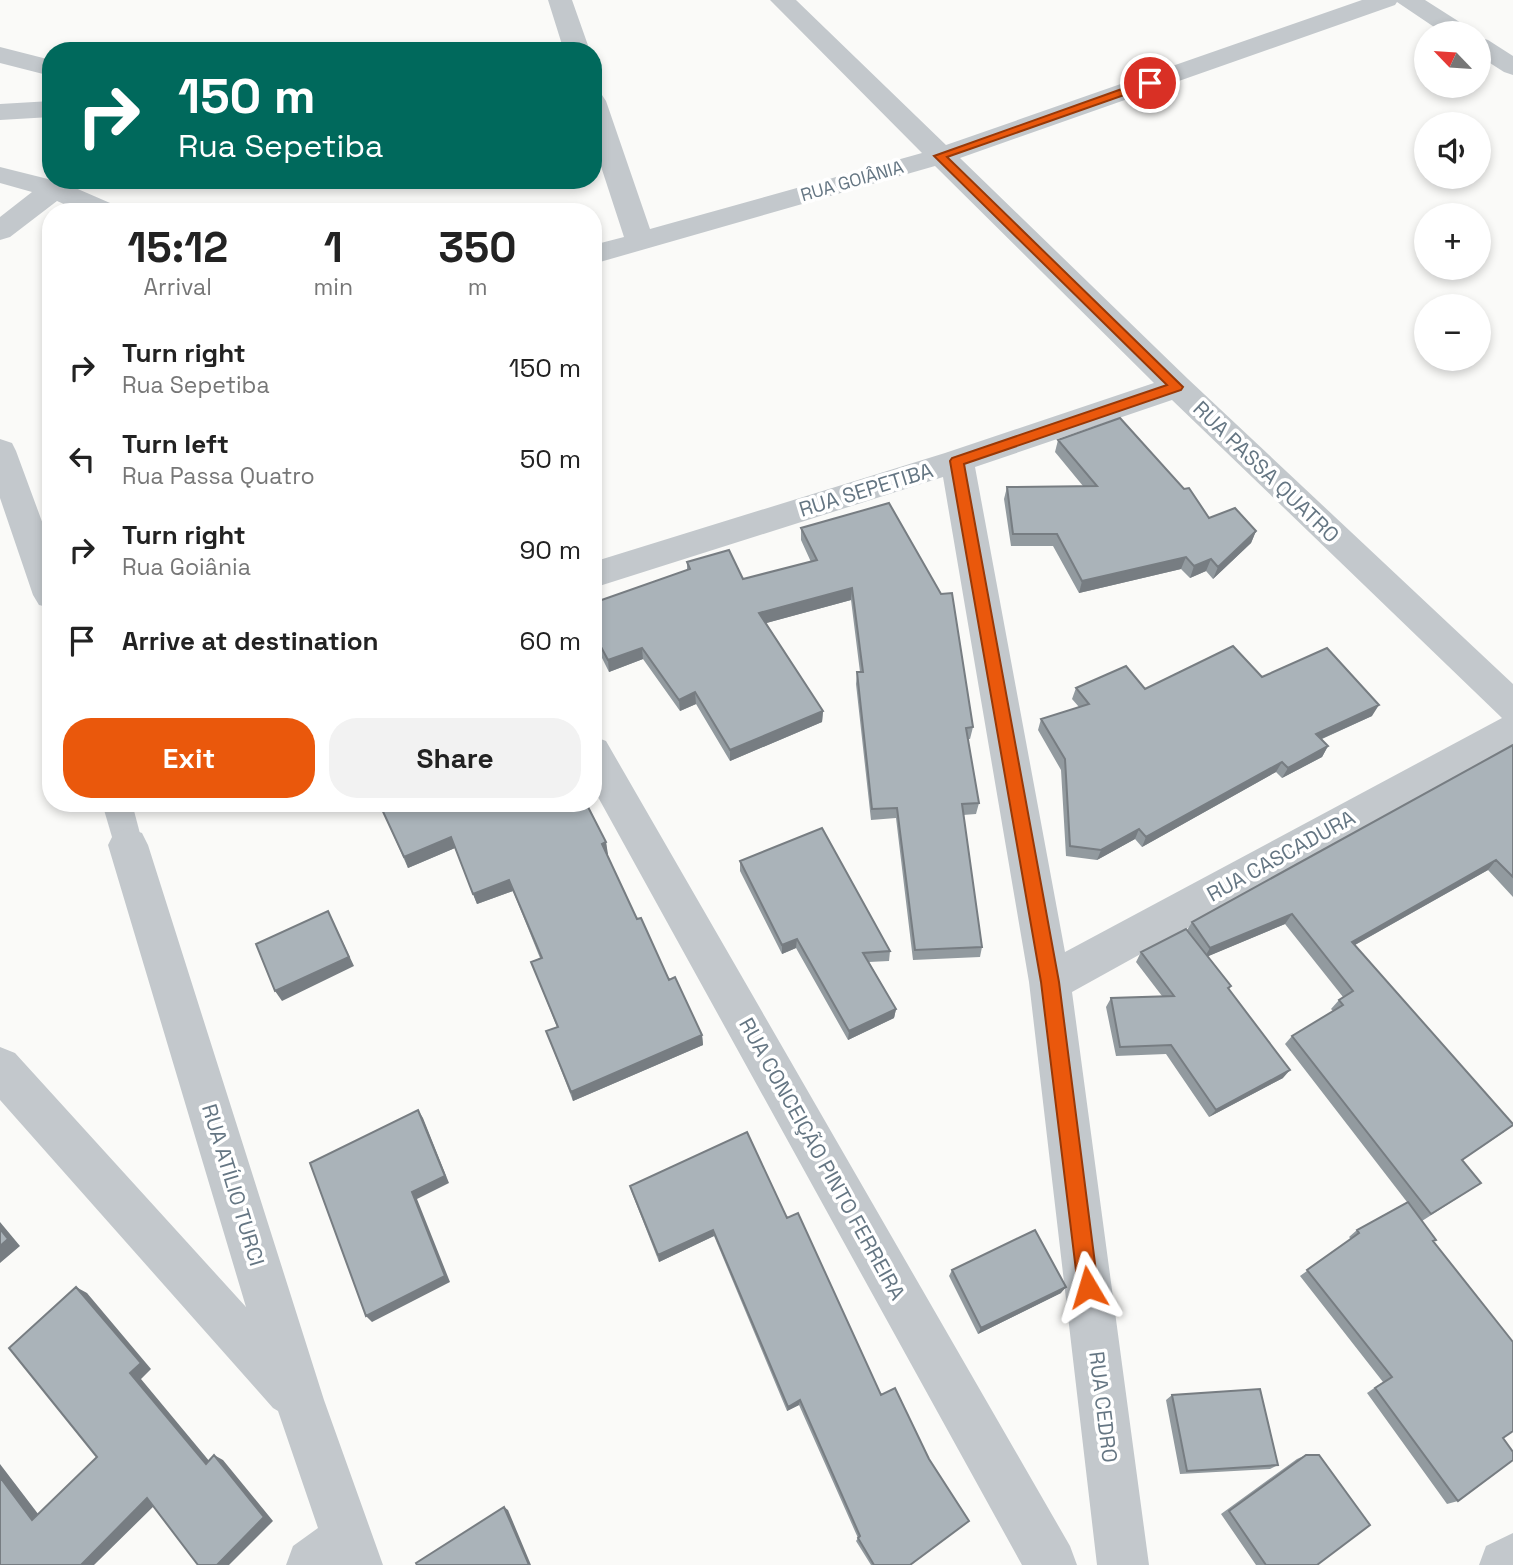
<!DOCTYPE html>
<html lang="en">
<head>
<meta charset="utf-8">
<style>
	body { margin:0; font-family:"Space Grotesk",sans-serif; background:#f2f2f2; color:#222; height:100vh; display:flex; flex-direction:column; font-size:26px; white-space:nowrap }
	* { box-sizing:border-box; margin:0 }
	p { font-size:23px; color:#767676 }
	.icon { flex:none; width:38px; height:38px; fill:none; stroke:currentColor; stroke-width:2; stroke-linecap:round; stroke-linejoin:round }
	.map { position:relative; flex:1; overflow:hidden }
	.drawer { position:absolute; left:42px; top:203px; width:560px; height:609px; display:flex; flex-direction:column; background:#fff; border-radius:28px; box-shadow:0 4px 10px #0003 }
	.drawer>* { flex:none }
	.guide { position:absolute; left:42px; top:42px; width:560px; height:147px; border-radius:28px; box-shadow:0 4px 10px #0003; background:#00695c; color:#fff; overflow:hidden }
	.needle { width:46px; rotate:295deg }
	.tools { position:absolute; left:1414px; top:21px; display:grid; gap:14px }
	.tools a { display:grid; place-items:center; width:77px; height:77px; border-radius:50%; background:#fff; box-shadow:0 4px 10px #0003; font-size:35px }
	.pin { position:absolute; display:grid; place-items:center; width:60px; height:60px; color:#fff; margin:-30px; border:4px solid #fff; border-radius:50%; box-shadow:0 2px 7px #0007 }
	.me { position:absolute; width:77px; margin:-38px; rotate:353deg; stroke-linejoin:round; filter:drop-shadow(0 0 5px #0008) }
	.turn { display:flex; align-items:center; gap:24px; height:147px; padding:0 21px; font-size:32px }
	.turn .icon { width:91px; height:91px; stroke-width:2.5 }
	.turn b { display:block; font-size:49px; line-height:60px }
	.eta { display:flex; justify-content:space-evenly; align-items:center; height:119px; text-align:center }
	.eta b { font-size:42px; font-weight:800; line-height:49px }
	.button { display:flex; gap:14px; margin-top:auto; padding:14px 21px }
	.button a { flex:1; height:80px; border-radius:28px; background:#ea580c; color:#fff; font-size:28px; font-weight:800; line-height:80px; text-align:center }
	.button a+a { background:#f2f2f2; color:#222 }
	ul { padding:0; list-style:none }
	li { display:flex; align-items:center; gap:21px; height:91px; padding:0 21px }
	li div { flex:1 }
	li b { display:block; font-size:26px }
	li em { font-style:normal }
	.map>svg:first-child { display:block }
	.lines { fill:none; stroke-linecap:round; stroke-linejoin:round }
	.pedestrian { fill:#c3c8cc; fill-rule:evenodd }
	.minor { fill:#c3c8cc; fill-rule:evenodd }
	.wall { fill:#929a9f }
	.shaded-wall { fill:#777d82 }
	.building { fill:#aab3b9; stroke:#777d82; stroke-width:2 }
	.route { fill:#ea580c; stroke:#983908; stroke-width:2 }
	.labels { text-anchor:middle; stroke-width:7; stroke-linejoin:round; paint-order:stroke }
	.far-street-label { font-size:18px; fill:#657683; stroke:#fff }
	.street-label { font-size:21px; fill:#657683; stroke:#fff }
</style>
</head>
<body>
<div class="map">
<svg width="1513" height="1565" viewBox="0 0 1513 1565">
	<rect width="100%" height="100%" fill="#fafaf8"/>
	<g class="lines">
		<!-- pedestrian -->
		<path class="pedestrian" d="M 102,803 L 132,803 L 143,845 L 139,854 L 128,858 L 117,854 Z"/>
		<!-- minor -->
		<path class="minor" d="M 548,0 L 572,0 L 590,51 L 564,51 Z
			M 770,0 L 796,0 L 946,145 L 1362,0 L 1425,0 L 1469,28 L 1473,33 L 1443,33 L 1397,2 L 1395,5 L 960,158 L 1188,379 L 1513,684 L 1513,748 L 1072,992 L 1149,1565 L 1097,1565 L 1029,982 L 943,477 L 593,588 L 593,562 L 945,453 L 1154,383 L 935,166 L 593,264 L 593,245 L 624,237 L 593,142 L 593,93 L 602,95 L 606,101 L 650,229 L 922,153 ZM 1172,400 L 1502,718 L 1065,952 L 975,467 Z
			M 1479,37 L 1488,40 L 1513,56 L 1513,75 L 1504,72 L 1479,56 Z
			M 0,47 L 51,60 L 51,76 L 0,63 Z
			M 51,101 L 51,117 L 0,120 L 0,104 Z
			M 0,167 L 64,183 L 117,206 L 121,212 L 82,212 L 57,201 L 10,237 L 0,240 L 0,217 L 32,192 L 0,183 Z
			M 0,439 L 12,443 L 16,451 L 51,546 L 51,608 L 39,605 L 33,595 L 0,498 Z
			M 593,736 L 606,741 L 1070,1546 L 1077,1565 L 1022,1565 L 593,788 Z
			M 128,828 L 142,833 L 148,845 L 324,1400 L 383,1565 L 286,1565 L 293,1546 L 318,1528 L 278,1411 L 273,1408 L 0,1100 L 0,1047 L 15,1053 L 246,1307 L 108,845 L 114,833 Z
			M 1513,1533 L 1513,1565 L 1479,1565 L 1486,1546 Z"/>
	</g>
	<!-- wall -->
	<path class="wall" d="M 1058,440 L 1209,518 L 1256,531 L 1251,543 L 1213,579 L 1206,571 L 1190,578 L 1181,569 L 1079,593 L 1053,546 L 1011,546 L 1004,499 L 1007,487 L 1083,486 L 1055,452 Z
		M 801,528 L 973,727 L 970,739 L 967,739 L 979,803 L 976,814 L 963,815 L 982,947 L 980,957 L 913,960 L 896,818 L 871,820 L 856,684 L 857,672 L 860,672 L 851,600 L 766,623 L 823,711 L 822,722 L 730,761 L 696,704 L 680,711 L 643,659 L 609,672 L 593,640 L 593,603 L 687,570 L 687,562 L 743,579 L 811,562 L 801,540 Z
		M 1262,677 L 1372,716 L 1322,739 L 1328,746 L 1322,757 L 1282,778 L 1276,772 L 1142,847 L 1135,839 L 1097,860 L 1066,856 L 1061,770 L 1038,730 L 1041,719 L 1079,707 L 1072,699 L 1076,688 L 1145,689 Z
		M 1513,745 L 1513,897 L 1488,870 L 1355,945 L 1504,1132 L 1462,1160 L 1481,1183 L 1422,1221 L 1433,1241 L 1503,1438 L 1458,1501 L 1447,1504 L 1367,1393 L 1383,1382 L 1300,1276 L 1351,1239 L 1349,1237 L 1357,1230 L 1407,1202 L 1285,1044 L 1292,1036 L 1333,1011 L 1331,1009 L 1339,1000 L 1343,997 L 1285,924 L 1208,956 L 1231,986 L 1229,989 L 1283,1078 L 1209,1117 L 1166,1054 L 1116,1056 L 1106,1007 L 1111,998 L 1162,996 L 1136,962 L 1141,952 L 1187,930 L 1192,922 Z
		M 379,803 L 606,842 L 607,854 L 637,919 L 669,980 L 702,1035 L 703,1045 L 573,1101 L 546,1031 L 557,1027 L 531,962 L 540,958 L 513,891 L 477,904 L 455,848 L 408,868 Z
		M 740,861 L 890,951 L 889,961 L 869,962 L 896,1009 L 894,1018 L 848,1040 L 796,948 L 782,954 L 740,871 Z
		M 747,1132 L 910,1565 L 871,1565 L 856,1541 L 858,1538 L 799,1405 L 787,1411 L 714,1236 L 659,1262 L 632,1193 L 630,1186 Z
		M 952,1270 L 1061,1293 L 978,1334 L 949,1276 Z
		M 1172,1395 L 1278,1465 L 1270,1469 L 1180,1474 L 1166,1400 Z
		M 1306,1455 L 1317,1565 L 1256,1565 L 1221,1514 L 1297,1459 Z"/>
	<!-- shaded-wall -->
	<path class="shaded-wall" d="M 1256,531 L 1251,543 L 1213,579 L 1218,567 Z
		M 1186,557 L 1181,569 L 1079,593 L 1082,581 Z
		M 1211,559 L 1206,571 L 1190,578 L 1194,566 Z
		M 852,588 L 851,600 L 759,625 L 759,613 Z
		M 642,648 L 643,659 L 609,672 L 608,660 Z
		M 695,692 L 696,704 L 680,711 L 679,700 Z
		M 1379,705 L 1372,716 L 1310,744 L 1316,734 Z
		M 823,711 L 822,722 L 730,761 L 730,750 Z
		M 1328,746 L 1322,757 L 1282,778 L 1288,768 Z
		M 1282,762 L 1276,772 L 1142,847 L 1146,837 Z
		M 1139,829 L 1135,839 L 1097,860 L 1101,850 Z
		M 451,837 L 455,848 L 408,868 L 404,857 Z
		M 606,842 L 608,854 L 604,855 L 602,844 Z
		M 1496,860 L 1488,870 L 1344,951 L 1352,942 Z
		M 509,880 L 513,891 L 477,904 L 473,894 Z
		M 328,911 L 354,966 L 282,1001 L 275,991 Z
		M 1292,914 L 1285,924 L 1204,958 L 1210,948 Z
		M 797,939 L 796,948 L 782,954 L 782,945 Z
		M 896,1009 L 894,1018 L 848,1040 L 849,1031 Z
		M 702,1035 L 703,1045 L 573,1101 L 571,1092 Z
		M 1290,1070 L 1283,1078 L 1209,1117 L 1216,1110 Z
		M 418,1110 L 423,1118 L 449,1183 L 417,1199 L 450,1282 L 372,1322 L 366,1316 Z
		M 0,1222 L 20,1246 L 0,1263 Z
		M 713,1230 L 714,1236 L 659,1262 L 658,1255 Z
		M 76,1287 L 87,1293 L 151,1369 L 141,1379 L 215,1468 L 206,1464 L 130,1373 Z
		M 1066,1287 L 1061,1293 L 978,1334 L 981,1328 Z
		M 800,1400 L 799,1405 L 787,1411 L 788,1407 Z
		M 214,1455 L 223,1460 L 273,1521 L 229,1565 L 217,1565 Z
		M 0,1464 L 45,1523 L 32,1520 L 0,1477 Z
		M 147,1498 L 158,1502 L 94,1565 L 81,1565 Z
		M 504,1507 L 508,1510 L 531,1565 L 529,1565 Z"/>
	<!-- building -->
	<path class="building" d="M 1120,418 L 1184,489 L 1189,488 L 1209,518 L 1235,508 L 1256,531 L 1218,567 L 1211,559 L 1194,566 L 1186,557 L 1082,581 L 1057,534 L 1013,534 L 1007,487 L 1097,486 L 1058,440 Z
		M 889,503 L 941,594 L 952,593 L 973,727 L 966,728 L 979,803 L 962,804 L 982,947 L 915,950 L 897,808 L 872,809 L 857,672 L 863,672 L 852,588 L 759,613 L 823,711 L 730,750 L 695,692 L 679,700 L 642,648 L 608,660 L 593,632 L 593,603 L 690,569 L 687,562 L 729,550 L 743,579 L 817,560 L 801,528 Z
		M 1233,646 L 1262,677 L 1327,648 L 1379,705 L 1316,734 L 1328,746 L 1288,768 L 1282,762 L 1146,837 L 1139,829 L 1101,850 L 1070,846 L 1065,759 L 1041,719 L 1089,704 L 1076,688 L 1126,666 L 1145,689 Z
		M 1513,745 L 1513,877 L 1496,860 L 1352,942 L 1513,1124 L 1513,1125 L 1462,1160 L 1481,1183 L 1431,1214 L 1292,1036 L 1343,1005 L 1339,1000 L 1353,991 L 1292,914 L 1210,948 L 1192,922 Z
		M 379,803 L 586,803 L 606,842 L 602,844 L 637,919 L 641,918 L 669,980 L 675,977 L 702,1035 L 571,1092 L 546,1031 L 558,1027 L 531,962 L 542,958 L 509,880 L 473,894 L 451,837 L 404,857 Z
		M 822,828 L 890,951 L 863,953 L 896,1009 L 849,1031 L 797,939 L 782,945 L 740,861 Z
		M 328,911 L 349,957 L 275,991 L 256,944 Z
		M 1186,929 L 1231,986 L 1228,988 L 1290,1070 L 1216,1110 L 1171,1045 L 1120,1047 L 1111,998 L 1174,996 L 1141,952 Z
		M 418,1110 L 445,1176 L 412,1192 L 445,1276 L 366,1316 L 310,1163 Z
		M 747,1132 L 787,1218 L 798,1213 L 881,1395 L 895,1388 L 929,1459 L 969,1521 L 910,1565 L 874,1565 L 858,1538 L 860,1536 L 800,1400 L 788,1407 L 713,1230 L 658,1255 L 630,1186 Z
		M 1408,1202 L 1436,1240 L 1433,1241 L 1513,1342 L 1513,1431 L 1503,1438 L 1513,1452 L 1513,1460 L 1458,1501 L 1375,1388 L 1392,1377 L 1307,1270 L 1359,1233 L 1357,1230 Z
		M 0,1229 L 8,1239 L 0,1246 Z
		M 1035,1230 L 1066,1287 L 981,1328 L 952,1270 Z
		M 76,1287 L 141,1363 L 130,1373 L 206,1464 L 214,1455 L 264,1517 L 217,1565 L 198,1565 L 147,1498 L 81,1565 L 0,1565 L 0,1477 L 32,1520 L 97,1457 L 9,1348 Z
		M 1260,1389 L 1278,1465 L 1187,1471 L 1172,1395 Z
		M 1306,1455 L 1319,1455 L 1370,1525 L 1317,1565 L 1266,1565 L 1229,1511 Z
		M 504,1507 L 529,1565 L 417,1565 L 416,1563 Z"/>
	<!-- route -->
	<path class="route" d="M 1150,79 L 1155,83 L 1153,85 L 947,157 L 1183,387 L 1181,390 L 964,464 L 1059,982 L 1098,1287 L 1095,1294 L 1088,1297 L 1081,1294 L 1078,1287 L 1041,982 L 950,461 L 952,458 L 1167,385 L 934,156 Z"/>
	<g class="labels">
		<!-- far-street labels -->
		<g class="far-street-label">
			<text transform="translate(852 181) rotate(-16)" y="6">RUA GOIÂNIA</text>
		</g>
		<!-- street labels -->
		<g class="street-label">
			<text transform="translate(1266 472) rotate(44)" y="7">RUA PASSA QUATRO</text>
			<text transform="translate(866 490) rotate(-17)" y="7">RUA SEPETIBA</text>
			<text transform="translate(1281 856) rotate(-29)" y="7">RUA CASCADURA</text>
			<text transform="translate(822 1159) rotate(61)" y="7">RUA CONCEIÇÃO PINTO FERREIRA</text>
			<text transform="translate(233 1185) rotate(73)" y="7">RUA ATÍLIO TURCI</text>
			<text transform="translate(1103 1407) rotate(83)" y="7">RUA CEDRO</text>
		</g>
	</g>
</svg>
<div class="tools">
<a><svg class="needle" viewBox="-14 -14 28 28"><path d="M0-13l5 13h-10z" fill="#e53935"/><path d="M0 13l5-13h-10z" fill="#767676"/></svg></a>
<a><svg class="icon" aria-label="sound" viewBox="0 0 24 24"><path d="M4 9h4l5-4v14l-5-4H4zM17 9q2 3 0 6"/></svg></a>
<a>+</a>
<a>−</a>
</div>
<div class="pin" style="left:1150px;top:83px;background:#d93025"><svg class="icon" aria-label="arrive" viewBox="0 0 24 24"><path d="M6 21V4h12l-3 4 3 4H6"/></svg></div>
<svg class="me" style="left:1088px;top:1287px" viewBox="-20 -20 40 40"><path d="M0-17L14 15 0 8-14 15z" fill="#ea580c" stroke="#fff" stroke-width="4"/></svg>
<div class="guide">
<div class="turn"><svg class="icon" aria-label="right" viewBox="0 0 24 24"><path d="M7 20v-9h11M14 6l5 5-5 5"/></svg><div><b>150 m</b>Rua Sepetiba</div></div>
</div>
<section class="drawer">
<div class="eta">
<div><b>15:12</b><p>Arrival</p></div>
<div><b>1</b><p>min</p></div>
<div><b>350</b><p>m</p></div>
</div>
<ul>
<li><svg class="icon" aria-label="right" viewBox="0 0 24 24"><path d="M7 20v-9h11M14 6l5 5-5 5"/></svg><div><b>Turn right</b><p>Rua Sepetiba</p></div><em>150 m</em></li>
<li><svg class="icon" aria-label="left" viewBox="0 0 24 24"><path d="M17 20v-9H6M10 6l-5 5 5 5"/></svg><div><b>Turn left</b><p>Rua Passa Quatro</p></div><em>50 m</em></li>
<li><svg class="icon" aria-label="right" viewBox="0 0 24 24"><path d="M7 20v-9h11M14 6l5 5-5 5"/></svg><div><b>Turn right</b><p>Rua Goiânia</p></div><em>90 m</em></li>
<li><svg class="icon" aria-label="arrive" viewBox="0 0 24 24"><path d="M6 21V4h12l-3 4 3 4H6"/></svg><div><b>Arrive at destination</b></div><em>60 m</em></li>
</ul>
<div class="button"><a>Exit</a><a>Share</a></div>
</section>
</div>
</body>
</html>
